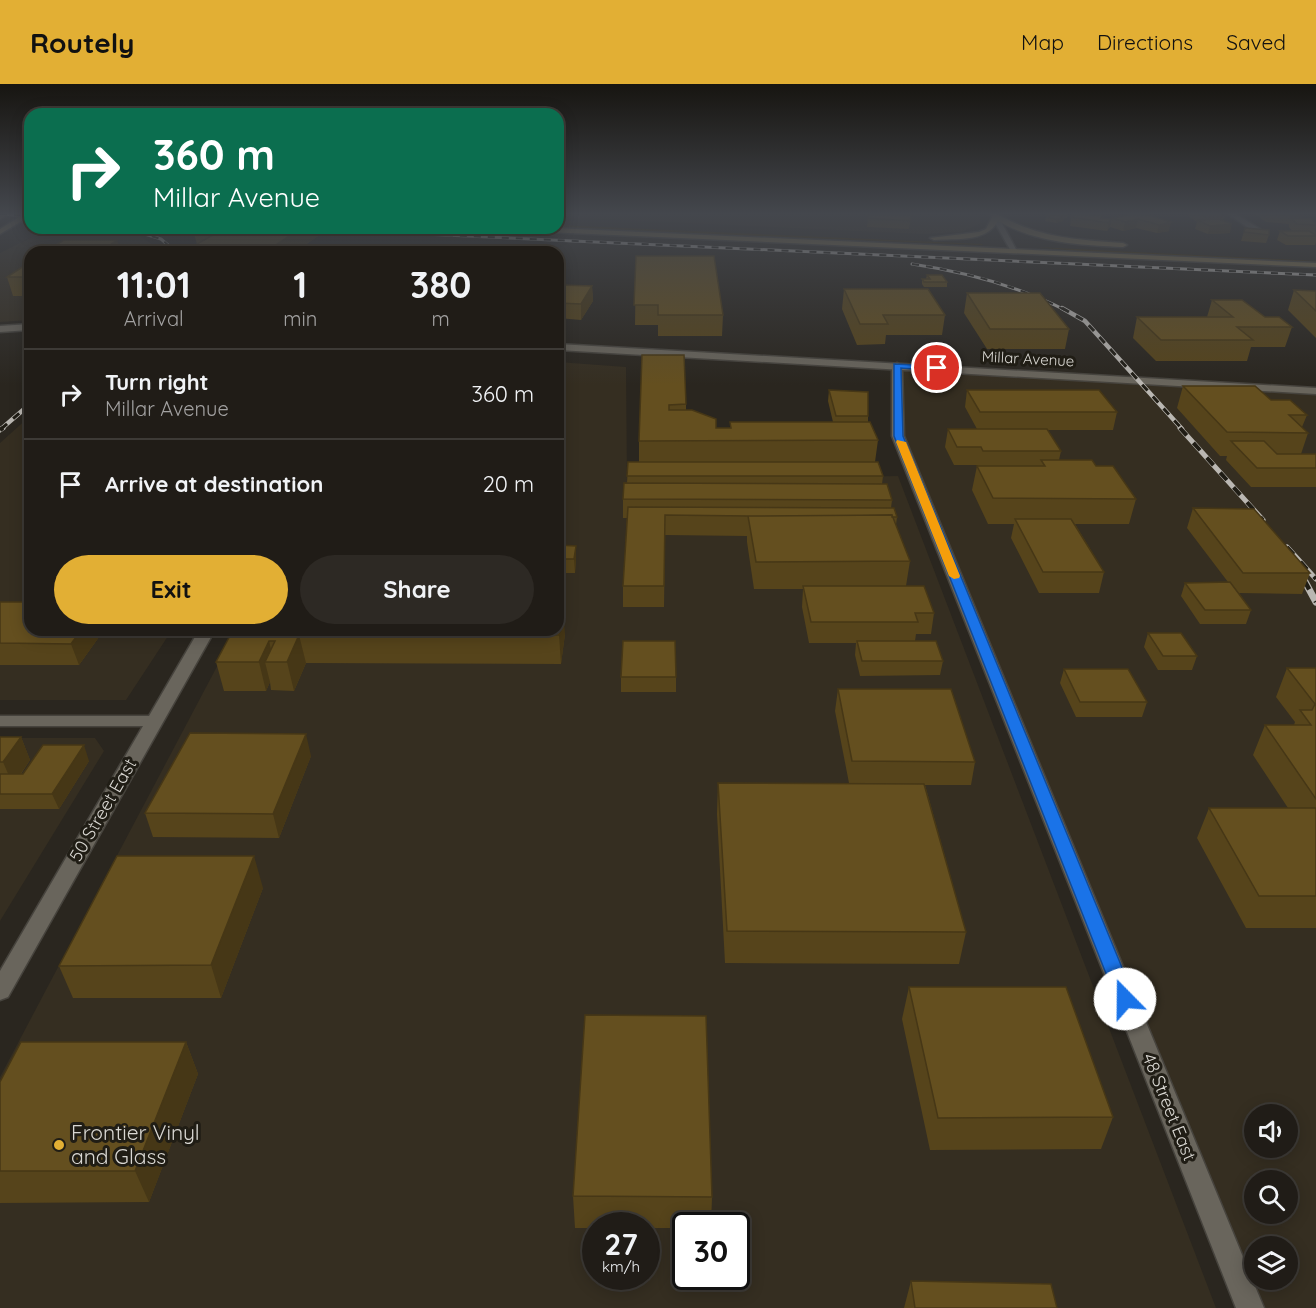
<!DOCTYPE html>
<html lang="en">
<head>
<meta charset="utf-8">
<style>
	body { margin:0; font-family:Quicksand,sans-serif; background:#2d2924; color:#f1f3f6; height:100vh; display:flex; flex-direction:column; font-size:22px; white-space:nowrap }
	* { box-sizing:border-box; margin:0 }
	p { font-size:20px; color:#a2a1a1 }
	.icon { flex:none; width:33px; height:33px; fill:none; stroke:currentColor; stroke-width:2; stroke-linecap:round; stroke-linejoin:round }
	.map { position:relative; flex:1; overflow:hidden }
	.side { position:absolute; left:24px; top:162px; width:540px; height:390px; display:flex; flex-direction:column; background:#201c17; border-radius:18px; box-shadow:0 3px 15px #0003,0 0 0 2px #3d3a36 }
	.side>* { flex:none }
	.top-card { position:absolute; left:24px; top:24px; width:540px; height:126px; border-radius:18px; box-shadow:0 3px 15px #0003,0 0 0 2px #3d3a36; background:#0b6e4f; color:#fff; overflow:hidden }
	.fabs { position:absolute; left:1244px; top:1020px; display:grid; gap:12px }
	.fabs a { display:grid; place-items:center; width:54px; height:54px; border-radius:50%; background:#201c17; box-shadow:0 3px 15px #0003,0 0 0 2px #3d3a36; font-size:30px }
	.speed { position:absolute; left:582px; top:1128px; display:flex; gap:12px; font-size:30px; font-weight:700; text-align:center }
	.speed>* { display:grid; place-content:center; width:78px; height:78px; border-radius:50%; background:#201c17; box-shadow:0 3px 15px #0003,0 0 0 2px #3d3a36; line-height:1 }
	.speed small { font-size:15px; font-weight:400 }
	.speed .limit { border:3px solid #111; border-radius:9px; background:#fff; color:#111 }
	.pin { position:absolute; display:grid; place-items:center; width:51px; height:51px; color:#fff; margin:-26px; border:3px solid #fff; border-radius:50%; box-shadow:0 2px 6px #0007 }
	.me { position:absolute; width:66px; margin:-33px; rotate:338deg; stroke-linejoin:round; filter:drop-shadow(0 0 4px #0008) }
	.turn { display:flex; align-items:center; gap:21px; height:126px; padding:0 30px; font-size:27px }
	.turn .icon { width:78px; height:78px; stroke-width:2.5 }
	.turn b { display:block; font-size:42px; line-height:51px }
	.eta { display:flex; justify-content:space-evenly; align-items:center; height:102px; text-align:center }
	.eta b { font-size:36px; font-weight:800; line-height:42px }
	.action { display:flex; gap:12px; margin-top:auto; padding:12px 30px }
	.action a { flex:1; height:69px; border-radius:36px; background:#e2af34; color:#111; font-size:24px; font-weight:800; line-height:69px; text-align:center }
	.action a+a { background:#2d2924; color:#f1f3f6 }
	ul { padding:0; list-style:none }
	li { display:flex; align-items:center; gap:18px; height:90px; padding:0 30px; border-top:2px solid #3d3a36 }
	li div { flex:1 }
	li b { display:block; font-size:22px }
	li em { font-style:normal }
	header { display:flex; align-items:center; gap:36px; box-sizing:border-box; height:84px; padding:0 30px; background:#e2af34; color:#111 }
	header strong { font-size:28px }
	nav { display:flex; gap:33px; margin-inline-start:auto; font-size:21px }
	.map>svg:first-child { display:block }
	.built { fill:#352e21; fill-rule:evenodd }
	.green { fill:#3e2e09 }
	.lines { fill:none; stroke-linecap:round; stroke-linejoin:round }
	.minor-casing { stroke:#46433d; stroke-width:3 }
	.tertiary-casing { stroke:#46433d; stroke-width:3 }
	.secondary-casing { stroke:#46433d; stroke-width:3 }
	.minor { fill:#69655c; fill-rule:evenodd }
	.tertiary { fill:#69655c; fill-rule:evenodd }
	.secondary { fill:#82734d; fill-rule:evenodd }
	.rail-far3-casing { stroke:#bab7b2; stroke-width:3 }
	.rail-far2-casing { stroke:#bab7b2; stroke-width:4.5 }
	.rail-far1-casing { stroke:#bab7b2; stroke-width:5 }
	.rail-casing { stroke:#bab7b2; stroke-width:7 }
	.rail-far3 { stroke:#201d15; stroke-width:2; stroke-dasharray:7; stroke-linecap:butt }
	.rail-far2 { stroke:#201d15; stroke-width:3; stroke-dasharray:8; stroke-linecap:butt }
	.rail-far1 { stroke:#201d15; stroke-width:4; stroke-dasharray:10; stroke-linecap:butt }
	.rail { stroke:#201d15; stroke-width:4.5; stroke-dasharray:13; stroke-linecap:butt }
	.wall { fill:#56441b }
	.shaded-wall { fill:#463716 }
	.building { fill:#644f1f; stroke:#463716; stroke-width:1.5 }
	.route { fill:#1a73e8; stroke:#114b97; stroke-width:1.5 }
	.slow { fill:#f59e0b }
	.poi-dot { fill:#e2af34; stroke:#201d15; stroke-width:2 }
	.labels { text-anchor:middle; stroke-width:6; stroke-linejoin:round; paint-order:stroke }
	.far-street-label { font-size:15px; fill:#d9d7d2; stroke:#201d15 }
	.street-label { font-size:18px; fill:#d9d7d2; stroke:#201d15 }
	.near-poi-label { font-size:21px; fill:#d9d7d2; stroke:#201d15; text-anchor:start }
</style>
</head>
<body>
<header>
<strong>Routely</strong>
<nav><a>Map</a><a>Directions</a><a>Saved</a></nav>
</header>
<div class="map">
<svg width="1316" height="1224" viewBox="0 0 1316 1224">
	<rect width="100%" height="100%" fill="#2a261f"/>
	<!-- built -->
	<path class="built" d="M 558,130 L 978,130 L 981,139 L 962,148 L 923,150 L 558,133 Z
		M 50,144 L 104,144 L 140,152 L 163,168 L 30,168 L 30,236 L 0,238 L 0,169 Z
		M 558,278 L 626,283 L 627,397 L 898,392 L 1216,1224 L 0,1224 L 0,993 L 231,556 L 558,546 ZM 596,1142 L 646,1142 L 646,1192 L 596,1192 ZM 686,1142 L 736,1142 L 736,1192 L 686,1192 Z
		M 897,282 L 1316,307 L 1316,1224 L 1250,1224 L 898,352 ZM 1254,1030 L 1287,1030 L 1287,1064 L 1254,1064 ZM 1254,1096 L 1287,1096 L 1287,1130 L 1254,1130 ZM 1254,1162 L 1287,1162 L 1287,1196 L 1254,1196 Z
		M 30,332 L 30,546 L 172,546 L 126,616 L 0,616 L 0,359 Z
		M 0,654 L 95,654 L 104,667 L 0,837 Z"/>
	<!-- green -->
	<path class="green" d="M 558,141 L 982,160 L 983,161 L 558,144 Z
		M 1036,163 L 1316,177 L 1316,178 L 1089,168 Z"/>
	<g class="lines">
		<!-- minor casing -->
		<g class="minor-casing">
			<path id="minor" d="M 1228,130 L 1236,130 L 1260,145 L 1253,147 Z
				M 897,279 L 902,282 L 904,352 L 1264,1224 L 1236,1224 L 892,352 L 892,282 Z
				M 199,546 L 215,546 L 8,913 L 0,916 L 0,887 L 143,642 L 0,642 L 0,632 L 149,632 Z"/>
		</g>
		<!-- tertiary casing -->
		<g class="tertiary-casing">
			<path id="tertiary" d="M 990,130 L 997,130 L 1018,169 L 1012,169 Z
				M 30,240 L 30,246 L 0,248 L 0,242 Z
				M 558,260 L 1316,304 L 1316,310 L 558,266 Z"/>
		</g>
		<!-- secondary casing -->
		<g class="secondary-casing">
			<path id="secondary" d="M 0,130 L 9,130 L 0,135 Z
				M 24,130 L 30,130 L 30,132 L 0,150 L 0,145 Z
				M 993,131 L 999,131 C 1039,154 1078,156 1123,159 L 1127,161 L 1123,163 C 1079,161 1037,159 998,137 C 986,159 956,154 934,156 L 930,154 L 979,148 L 986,145 Z
				M 501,144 L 554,144 L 1316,179 L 1316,183 L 505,146 Z"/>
		</g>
		<!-- minor -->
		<use href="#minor" class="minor"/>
		<!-- tertiary -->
		<use href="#tertiary" class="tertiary"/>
		<!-- secondary -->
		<use href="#secondary" class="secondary"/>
		<!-- rail-far3 casing -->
		<g class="rail-far3-casing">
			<path id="rail-far3" d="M 0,130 L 30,132
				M 125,144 L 161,155 L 176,168
				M 292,144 L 1316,191
				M 912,180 C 966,188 1016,201 1065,226"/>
		</g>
		<!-- rail-far2 casing -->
		<g class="rail-far2-casing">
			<path id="rail-far2" d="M 1062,224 L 1085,237 L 1182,345
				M 1,345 L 30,320"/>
		</g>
		<!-- rail-far1 casing -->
		<g class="rail-far1-casing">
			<path id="rail-far1" d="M 1180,344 L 1263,436
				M 0,346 L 3,344
				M 1287,463 L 1316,495
				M 1298,484 L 1304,496"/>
		</g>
		<!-- rail casing -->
		<g class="rail-casing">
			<path id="rail" d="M 1303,494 L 1316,518"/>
		</g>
		<!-- rail-far3 -->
		<use href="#rail-far3" class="rail-far3"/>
		<!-- rail-far2 -->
		<use href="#rail-far2" class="rail-far2"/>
		<!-- rail-far1 -->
		<use href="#rail-far1" class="rail-far1"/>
		<!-- rail -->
		<use href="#rail" class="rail"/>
	</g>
	<!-- wall -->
	<path class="wall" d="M 912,130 L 909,145 L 867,143 L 868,134 Z
		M 1045,130 L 1068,130 L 1067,134 L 1064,134 L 1063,137 L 1056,139 L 1045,137 L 1046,133 L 1049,132 Z
		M 1127,130 L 1149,130 L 1149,131 L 1169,147 L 1157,149 L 1136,144 L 1123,147 L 1110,143 L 1107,147 L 1070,142 L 1071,133 L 1109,135 L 1127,131 Z
		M 1189,130 L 1220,130 L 1224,133 L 1223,136 L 1230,149 L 1208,150 L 1195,145 L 1197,138 L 1188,132 Z
		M 1253,130 L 1296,130 L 1301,133 L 1301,134 L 1316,140 L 1315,150 L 1316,147 L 1316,158 L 1315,161 L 1286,161 L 1277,156 L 1280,147 L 1292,147 L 1289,143 L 1289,140 L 1266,138 L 1260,134 L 1260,132 Z
		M 196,144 L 316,144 L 318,152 L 295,168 L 191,168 L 190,164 L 197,160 L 193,146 Z
		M 1245,144 L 1269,151 L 1266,159 L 1241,157 Z
		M 636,172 L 723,231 L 722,252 L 658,252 L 658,241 L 635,241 Z
		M 30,178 L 30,212 L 13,212 L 7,193 Z
		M 927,191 L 947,198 L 947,203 L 924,203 L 922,200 L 922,195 L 926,195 Z
		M 558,201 L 592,202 L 593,217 L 581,236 L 558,234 Z
		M 844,205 L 945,231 L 942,251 L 886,251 L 885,260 L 857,261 L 842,225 Z
		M 1294,206 L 1316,207 L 1316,254 L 1288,226 Z
		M 967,209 L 1069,245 L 1065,265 L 987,265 L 964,229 Z
		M 1212,216 L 1292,243 L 1285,263 L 1251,263 L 1247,277 L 1156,277 L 1133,254 L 1137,233 L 1207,233 Z
		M 642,271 L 686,320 L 686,326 L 716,344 L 730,344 L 730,338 L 833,338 L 828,317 L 829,306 L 868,332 L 868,338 L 878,356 L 875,378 L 883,392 L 882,400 L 892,416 L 891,424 L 897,433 L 896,441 L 910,477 L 906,502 L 934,529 L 931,550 L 916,550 L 915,557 L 943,577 L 940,591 L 860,592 L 855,571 L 856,559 L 809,559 L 802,523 L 803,505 L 754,505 L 747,458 L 747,452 L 665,451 L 664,523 L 623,523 L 623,502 L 627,434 L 623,434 L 623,415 L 627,399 L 628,378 L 639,378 L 639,357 Z
		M 1183,302 L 1271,316 L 1307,331 L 1302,343 L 1308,349 L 1301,370 L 1316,370 L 1316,403 L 1251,403 L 1226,376 L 1227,372 L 1220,372 L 1177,324 Z
		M 967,306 L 1117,328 L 1113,346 L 1047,346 L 1061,367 L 1059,376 L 1096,382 L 1136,415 L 1129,440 L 1075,440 L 1104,488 L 1099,509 L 1039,509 L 1011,454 L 1014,440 L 988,440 L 972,406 L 977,382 L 978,382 L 977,381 L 954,381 L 945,363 L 948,345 L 977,345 L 965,323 Z
		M 1193,424 L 1310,489 L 1302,510 L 1239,509 L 1251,526 L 1246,540 L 1200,540 L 1181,512 L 1185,499 L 1228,498 L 1187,444 Z
		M 558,461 L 576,475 L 575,489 L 558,489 Z
		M 0,518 L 104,546 L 79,581 L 0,581 Z
		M 233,546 L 565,550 L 561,580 L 306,579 L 294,607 L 271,606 L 270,598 L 266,607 L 224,607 L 216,578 Z
		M 1148,549 L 1197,572 L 1192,586 L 1158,586 L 1144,563 Z
		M 1287,584 L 1316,584 L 1316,844 L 1246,844 L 1197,754 L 1209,724 L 1288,724 L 1253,671 L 1265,641 L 1294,641 L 1295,638 L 1276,613 Z
		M 1064,585 L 1147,618 L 1142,633 L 1076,633 L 1060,599 Z
		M 621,593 L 676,593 L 676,608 L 621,608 Z
		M 838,605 L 975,678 L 971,701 L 925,701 L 966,848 L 959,880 L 725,879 L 717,730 L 718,699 L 849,699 L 835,627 Z
		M 0,653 L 21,653 L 30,676 L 21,690 L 89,677 L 59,725 L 0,725 Z
		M 311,672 L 279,754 L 153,753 L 145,729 Z
		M 263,804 L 221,914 L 73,914 L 59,882 Z
		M 909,903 L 1113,1033 L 1101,1065 L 930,1066 L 902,935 Z
		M 186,958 L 198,990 L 149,1118 L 0,1119 L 0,998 Z
		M 573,1112 L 712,1113 L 711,1142 L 686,1142 L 686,1144 L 646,1144 L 646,1142 L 596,1142 L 596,1144 L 575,1144 Z
		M 911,1197 L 915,1224 L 904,1224 Z"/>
	<!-- shaded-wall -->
	<path class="shaded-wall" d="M 1064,133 L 1063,137 L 1056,139 L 1056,135 Z
		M 1112,134 L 1110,143 L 1107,147 L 1109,139 Z
		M 1138,135 L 1136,144 L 1123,147 L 1125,138 Z
		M 1171,138 L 1169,147 L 1157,149 L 1159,141 Z
		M 1232,140 L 1230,149 L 1208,150 L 1210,142 Z
		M 301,144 L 316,144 L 318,152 L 295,168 L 265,168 Z
		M 117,156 L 121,168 L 108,168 L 107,163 Z
		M 592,202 L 593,217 L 581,236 L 581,220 Z
		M 576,462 L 576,475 L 575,489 L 574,475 Z
		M 563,523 L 565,550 L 561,580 L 559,551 Z
		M 81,546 L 104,546 L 79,581 L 71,560 Z
		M 299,551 L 306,579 L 294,607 L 287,578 Z
		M 269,557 L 274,578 L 265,578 L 270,598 L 266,607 L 259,578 Z
		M 306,650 L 311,672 L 279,754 L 273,730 Z
		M 21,653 L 30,676 L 13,701 L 3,678 Z
		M 84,661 L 89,677 L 59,725 L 52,710 Z
		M 254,772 L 263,804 L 221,914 L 211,881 Z
		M 186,958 L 198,990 L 149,1118 L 135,1087 Z"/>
	<!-- building -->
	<path class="building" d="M 870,130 L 912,130 L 910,137 L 868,134 Z
		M 1074,130 L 1087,130 L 1102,131 L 1101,134 L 1109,135 L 1132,130 L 1144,130 L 1171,138 L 1159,141 L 1138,135 L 1125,138 L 1112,134 L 1109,139 L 1071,133 Z
		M 1200,130 L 1220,130 L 1224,133 L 1205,133 Z
		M 1274,130 L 1296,130 L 1301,133 Z
		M 1054,131 L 1064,133 L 1056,135 L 1046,133 Z
		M 1291,134 L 1312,135 L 1316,140 L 1316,141 L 1297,140 Z
		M 1219,135 L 1232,140 L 1210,142 L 1197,136 Z
		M 196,144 L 301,144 L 265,168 L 208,168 L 212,165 L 190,164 L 220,147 L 193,146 Z
		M 1245,144 L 1269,146 L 1269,151 L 1244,148 Z
		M 1280,147 L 1309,147 L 1316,151 L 1316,152 L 1288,152 Z
		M 64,156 L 117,156 L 107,163 L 120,163 L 113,168 L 45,168 Z
		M 636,172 L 714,172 L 723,231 L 658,231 L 658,221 L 634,221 Z
		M 30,178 L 30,193 L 7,193 Z
		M 927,191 L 942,191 L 947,198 L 924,198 L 922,195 L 930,195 Z
		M 558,201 L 592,202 L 581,220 L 558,219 Z
		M 844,205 L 928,205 L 945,231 L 883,231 L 888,240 L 860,240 Z
		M 1294,206 L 1316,207 L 1316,227 Z
		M 967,209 L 1040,209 L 1069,245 L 990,245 Z
		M 1212,216 L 1242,216 L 1265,233 L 1279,233 L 1292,243 L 1237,243 L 1253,256 L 1161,256 L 1137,233 L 1233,233 Z
		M 642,271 L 684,271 L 686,320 L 669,321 L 669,326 L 692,326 L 716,335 L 716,344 L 731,344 L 730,338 L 870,338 L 878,356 L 639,357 Z
		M 1183,302 L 1255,302 L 1271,316 L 1290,316 L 1307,331 L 1289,331 L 1308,349 L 1227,348 Z
		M 829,306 L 868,308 L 868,332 L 836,332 Z
		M 967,306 L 1099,306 L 1117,328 L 980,328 Z
		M 948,345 L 1047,345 L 1061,367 L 983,367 L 981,363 L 957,363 Z
		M 1231,357 L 1264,357 L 1277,370 L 1316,370 L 1316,384 L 1257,384 Z
		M 1041,376 L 1092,376 L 1096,382 L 1113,382 L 1136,415 L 993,414 L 977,382 L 1045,382 Z
		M 628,378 L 878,378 L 883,392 L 627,392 Z
		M 624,399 L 887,400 L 892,416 L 623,415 Z
		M 628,423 L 894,424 L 897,433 L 892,433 L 892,431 L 748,432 L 665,431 L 664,502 L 623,502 Z
		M 1193,424 L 1254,425 L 1310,489 L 1243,489 Z
		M 892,431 L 910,477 L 756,478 L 748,432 Z
		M 1015,435 L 1071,435 L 1104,488 L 1043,488 Z
		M 558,461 L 576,462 L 574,475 L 558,475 Z
		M 1230,498 L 1251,526 L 1205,526 L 1185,499 Z
		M 803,502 L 924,502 L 934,529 L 915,529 L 918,538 L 811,538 Z
		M 0,518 L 30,518 L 30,546 L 81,546 L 71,560 L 0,559 Z
		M 558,523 L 563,523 L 559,551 L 299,551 L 287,578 L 265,578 L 275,557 L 269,557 L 259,578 L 216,578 L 233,546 L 558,546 Z
		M 1148,549 L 1181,549 L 1197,572 L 1163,572 Z
		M 623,557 L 675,557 L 676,593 L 621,593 Z
		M 857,557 L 936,557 L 943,577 L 862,577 Z
		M 1287,584 L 1316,584 L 1316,715 L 1265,641 L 1311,641 L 1300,626 L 1312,626 L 1315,620 Z
		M 1064,585 L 1128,585 L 1147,618 L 1080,618 Z
		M 838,605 L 951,605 L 975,678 L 852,677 Z
		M 190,649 L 306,650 L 273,730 L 145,729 Z
		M 0,653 L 21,653 L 3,678 L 0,678 Z
		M 43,661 L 84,661 L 52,710 L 0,710 L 0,690 L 23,690 Z
		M 718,699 L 924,700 L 966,848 L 727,847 Z
		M 1209,724 L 1316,724 L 1316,812 L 1259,812 Z
		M 117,772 L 254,772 L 211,881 L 59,882 Z
		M 909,903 L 1066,903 L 1113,1033 L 938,1034 Z
		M 585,931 L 706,932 L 712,1113 L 573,1112 Z
		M 21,958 L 186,958 L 135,1087 L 0,1087 L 0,998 Z
		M 911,1197 L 1051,1200 L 1057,1224 L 915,1224 Z"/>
	<!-- sky -->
	<linearGradient id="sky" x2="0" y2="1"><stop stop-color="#171511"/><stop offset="0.43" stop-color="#44474d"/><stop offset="1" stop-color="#44474d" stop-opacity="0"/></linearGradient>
	<rect width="1316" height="301" fill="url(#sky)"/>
	<!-- route -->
	<path class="route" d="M 894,280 L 937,282 L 941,284 L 937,287 L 901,284 L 903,352 L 1135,915 L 1132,920 L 1125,922 L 1119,920 L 1116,915 L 894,352 Z"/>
	<!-- slow -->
	<path class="slow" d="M 897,356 L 906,358 L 960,492 L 959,494 L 954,495 L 949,492 L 896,358 Z"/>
	<!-- markers -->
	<circle class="poi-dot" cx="59" cy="1061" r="6"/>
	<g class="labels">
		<!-- far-street labels -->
		<g class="far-street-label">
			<text transform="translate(1028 275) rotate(3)" y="5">Millar Avenue</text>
		</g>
		<!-- street labels -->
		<g class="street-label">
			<text transform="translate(103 726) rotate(-60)" y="6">50 Street East</text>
			<text transform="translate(1169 1023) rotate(68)" y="6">48 Street East</text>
		</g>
		<!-- near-poi labels -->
		<g class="near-poi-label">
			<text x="71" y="1056">Frontier Vinyl<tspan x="71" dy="24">and Glass</tspan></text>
		</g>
	</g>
</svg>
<div class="fabs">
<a><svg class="icon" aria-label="sound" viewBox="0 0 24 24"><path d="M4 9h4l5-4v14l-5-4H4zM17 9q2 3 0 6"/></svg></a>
<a><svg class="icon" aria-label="search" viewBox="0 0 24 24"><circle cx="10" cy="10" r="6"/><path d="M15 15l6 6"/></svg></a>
<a><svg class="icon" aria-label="layers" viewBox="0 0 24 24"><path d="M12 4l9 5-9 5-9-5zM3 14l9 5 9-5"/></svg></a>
</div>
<div class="speed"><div>27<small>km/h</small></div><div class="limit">30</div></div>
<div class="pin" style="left:937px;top:284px;background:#d93025"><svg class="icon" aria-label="arrive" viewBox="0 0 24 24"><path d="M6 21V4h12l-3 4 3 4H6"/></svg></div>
<svg class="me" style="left:1125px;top:915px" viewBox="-20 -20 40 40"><circle r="19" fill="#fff"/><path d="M0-13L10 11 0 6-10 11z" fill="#1a73e8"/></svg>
<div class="top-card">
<div class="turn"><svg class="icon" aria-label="right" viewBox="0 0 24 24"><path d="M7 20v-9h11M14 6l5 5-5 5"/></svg><div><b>360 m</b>Millar Avenue</div></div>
</div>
<section class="side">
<div class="eta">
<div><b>11:01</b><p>Arrival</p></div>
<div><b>1</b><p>min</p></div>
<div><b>380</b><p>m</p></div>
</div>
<ul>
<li><svg class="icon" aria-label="right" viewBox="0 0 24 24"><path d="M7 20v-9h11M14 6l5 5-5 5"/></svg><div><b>Turn right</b><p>Millar Avenue</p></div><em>360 m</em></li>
<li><svg class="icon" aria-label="arrive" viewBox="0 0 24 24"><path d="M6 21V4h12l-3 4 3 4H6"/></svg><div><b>Arrive at destination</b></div><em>20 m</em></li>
</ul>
<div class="action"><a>Exit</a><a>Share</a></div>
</section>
</div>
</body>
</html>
